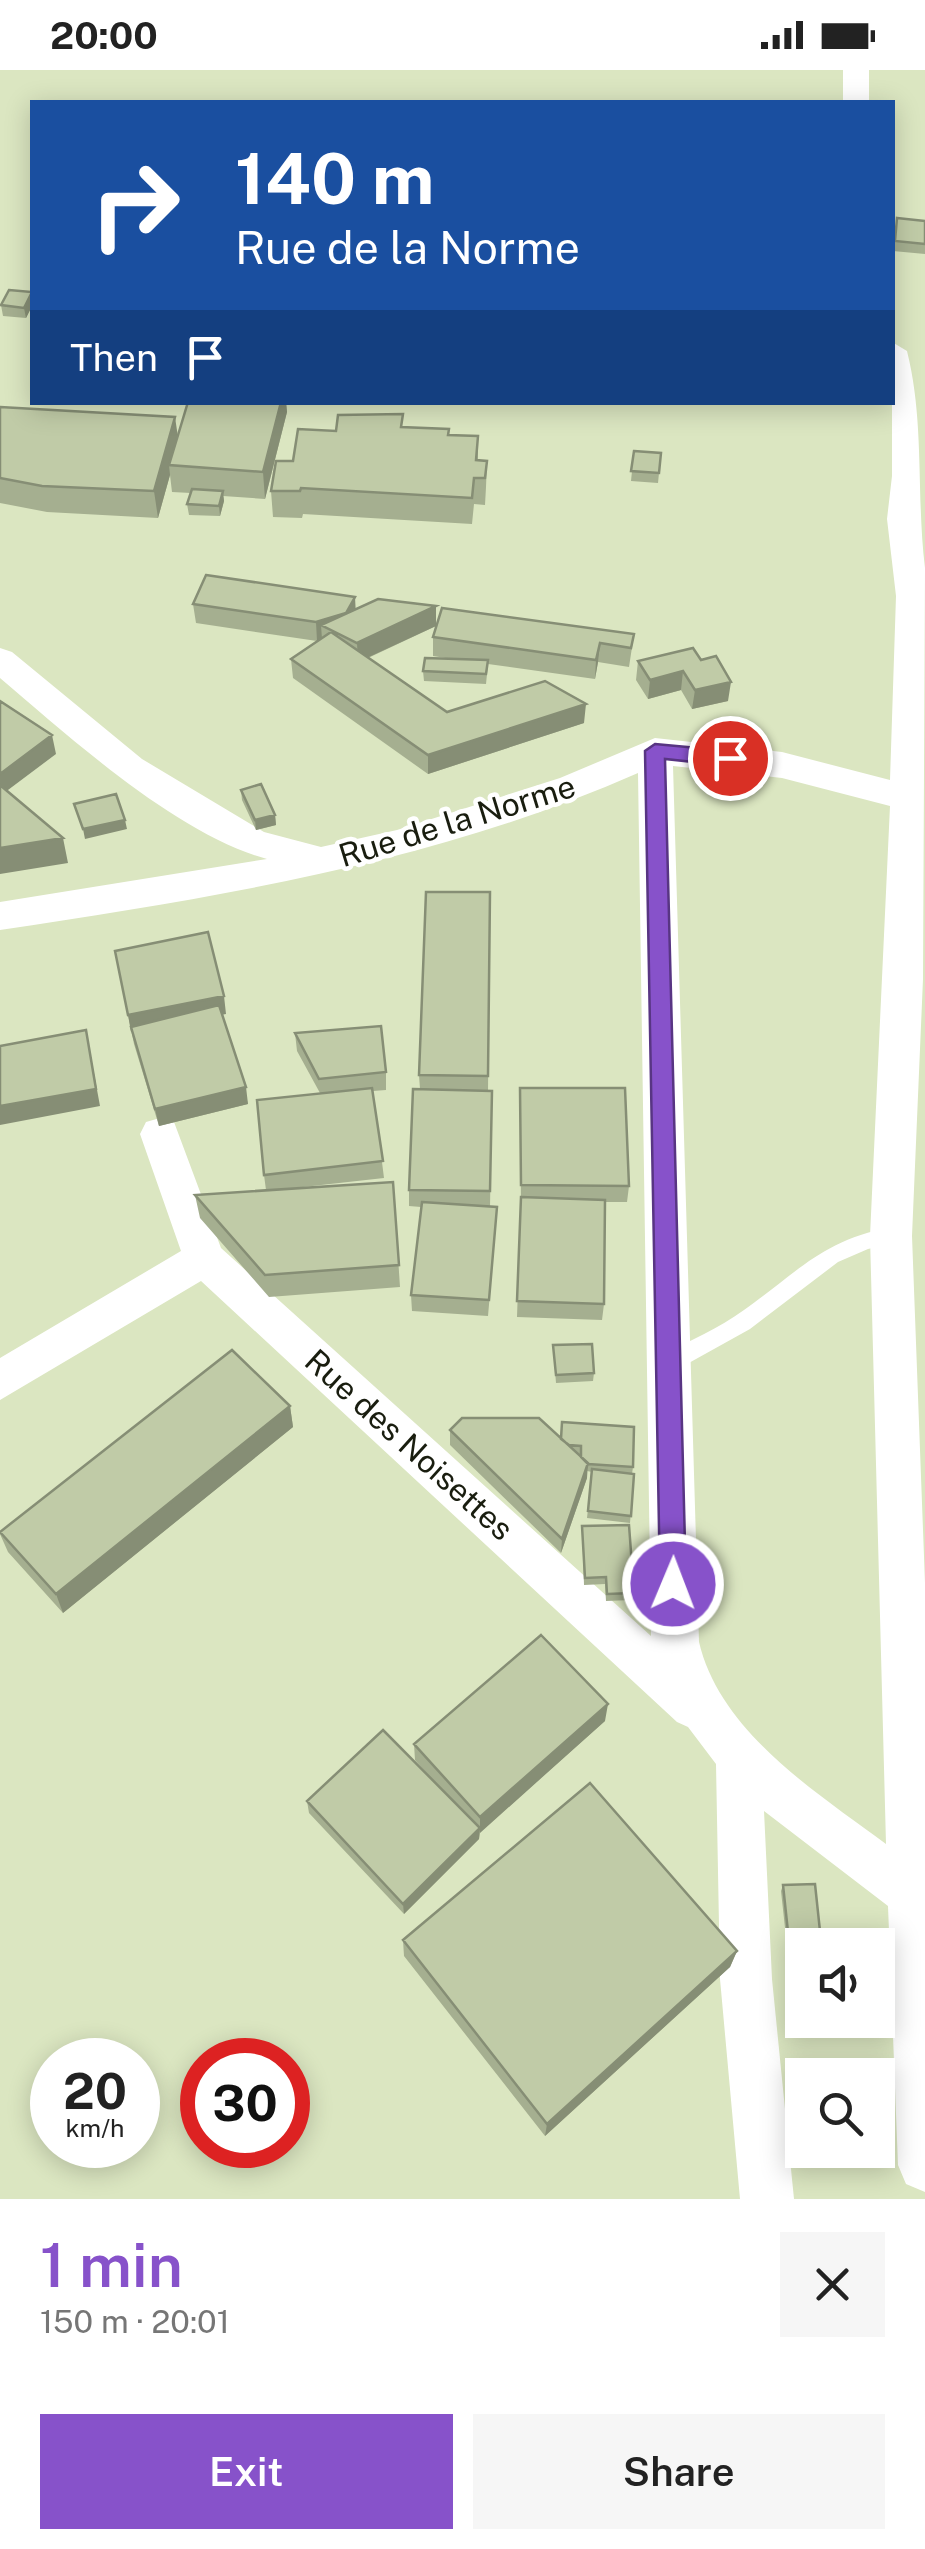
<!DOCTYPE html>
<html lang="en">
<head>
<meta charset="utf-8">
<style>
	body { margin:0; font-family:"Public Sans",sans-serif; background:#f6f6f6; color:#222; height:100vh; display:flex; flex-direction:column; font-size:38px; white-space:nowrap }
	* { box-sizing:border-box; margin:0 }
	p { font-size:32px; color:#767676 }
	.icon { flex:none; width:55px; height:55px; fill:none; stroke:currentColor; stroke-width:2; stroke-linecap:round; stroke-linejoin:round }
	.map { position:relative; height:2129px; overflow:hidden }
	.details { display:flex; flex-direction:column; background:#fff; flex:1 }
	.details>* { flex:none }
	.banner { position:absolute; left:30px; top:30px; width:865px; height:305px; border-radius:0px; box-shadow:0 5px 25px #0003; background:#1a4fa0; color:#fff; overflow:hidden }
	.tools { position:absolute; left:785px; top:1858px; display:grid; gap:20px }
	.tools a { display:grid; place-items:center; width:110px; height:110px; border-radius:0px; background:#fff; box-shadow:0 5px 25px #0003; font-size:50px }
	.speed { position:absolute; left:30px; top:1968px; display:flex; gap:20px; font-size:50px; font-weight:700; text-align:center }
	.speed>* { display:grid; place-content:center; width:130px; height:130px; border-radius:50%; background:#fff; box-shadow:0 5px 25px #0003; line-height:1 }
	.speed small { font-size:25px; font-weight:400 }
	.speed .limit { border:15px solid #d22; background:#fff; color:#111 }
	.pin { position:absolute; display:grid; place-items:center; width:85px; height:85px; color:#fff; margin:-42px; border:5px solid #fff; border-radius:50%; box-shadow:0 2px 10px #0007 }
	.me { position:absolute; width:110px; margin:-55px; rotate:1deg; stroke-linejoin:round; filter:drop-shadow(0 0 8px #0008) }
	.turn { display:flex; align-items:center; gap:35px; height:210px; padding:0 40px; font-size:45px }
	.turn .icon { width:130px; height:130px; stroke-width:2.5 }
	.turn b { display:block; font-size:70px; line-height:85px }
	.then { display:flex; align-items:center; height:95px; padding:0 40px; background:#0003; gap:20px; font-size:38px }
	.round { display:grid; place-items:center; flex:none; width:105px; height:105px; border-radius:0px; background:#f6f6f6 }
	.head { display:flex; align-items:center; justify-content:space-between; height:170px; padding:0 40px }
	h1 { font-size:60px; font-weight:600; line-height:75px; color:#8752ca }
	.cta { display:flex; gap:20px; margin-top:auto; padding:20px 40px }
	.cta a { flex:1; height:115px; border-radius:0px; background:#8752ca; color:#fff; font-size:40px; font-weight:600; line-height:115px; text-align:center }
	.cta a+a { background:#f6f6f6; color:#222 }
	.status { display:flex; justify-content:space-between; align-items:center; height:70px; padding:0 50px; background:#fff; direction:ltr }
	.status svg { height:28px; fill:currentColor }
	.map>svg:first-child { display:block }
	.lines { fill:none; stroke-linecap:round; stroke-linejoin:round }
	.lane { fill:#fff; fill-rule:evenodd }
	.street { fill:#fff; fill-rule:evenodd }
	.wall { fill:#a5af90 }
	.shaded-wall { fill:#868e75 }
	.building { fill:#c0cba7; stroke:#868e75; stroke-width:2.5 }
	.route { fill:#8752ca; stroke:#583583; stroke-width:2.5 }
	.labels { text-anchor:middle; stroke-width:9; stroke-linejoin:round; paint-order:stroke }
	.street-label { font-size:32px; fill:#191d0f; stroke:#fff }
</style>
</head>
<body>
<div class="status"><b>20:00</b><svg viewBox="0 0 49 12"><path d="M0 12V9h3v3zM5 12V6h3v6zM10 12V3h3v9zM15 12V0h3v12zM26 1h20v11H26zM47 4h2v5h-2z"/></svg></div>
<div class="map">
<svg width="925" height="2129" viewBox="0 0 925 2129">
	<rect width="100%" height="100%" fill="#dbe6c1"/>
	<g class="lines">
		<!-- lane -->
		<path class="lane" d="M 891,1157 L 898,1160 L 901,1166 L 898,1172 L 868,1179 L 838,1192 L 750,1259 L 678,1299 L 670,1301 L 662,1299 L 659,1292 L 662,1285 C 690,1271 719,1258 744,1240 C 798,1202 821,1171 891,1157 Z"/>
		<!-- street -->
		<path class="street" d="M 843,0 L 869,0 L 869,32 L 843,32 Z
			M 892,272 L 907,281 C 925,353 916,425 925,498 L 923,909 L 912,1166 L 925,1513 L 925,2122 L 906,2114 L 898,2095 L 888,1836 L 764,1741 L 772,1909 L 794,2129 L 740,2129 L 720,1909 L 716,1694 L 688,1657 L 677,1652 L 201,1211 L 0,1330 L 0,1288 L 181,1181 L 140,1064 L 146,1052 L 160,1048 L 174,1052 L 221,1178 L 651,1566 L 638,703 C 435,793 217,827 0,860 L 0,832 L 267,789 C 176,764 72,669 0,608 L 0,578 L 12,582 L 142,689 L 264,762 L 321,777 L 397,760 L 560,708 L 655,668 L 782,682 L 890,710 L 896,526 L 887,449 L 892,406 ZM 673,696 L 782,708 L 890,736 L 870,1166 L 886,1774 C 816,1722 720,1662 699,1572 Z"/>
	</g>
	<!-- wall -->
	<path class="wall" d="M 897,148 L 925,151 L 925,184 L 893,181 Z
		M 32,222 L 32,236 L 26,248 L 3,246 L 1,235 Z
		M 188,332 L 286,332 L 287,342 L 265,429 L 223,426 L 224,431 L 220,446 L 189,445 L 187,434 L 191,423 L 172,422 L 170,405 L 158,448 L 47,442 L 0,433 L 0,337 L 178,366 Z
		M 403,357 L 449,359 L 449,365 L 478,366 L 478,390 L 487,391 L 486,417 L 485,435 L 474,434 L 472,454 L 303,444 L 302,448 L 273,447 L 271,421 L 293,391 L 336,361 Z
		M 634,381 L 661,383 L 658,413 L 631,411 Z
		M 193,534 L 356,539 L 436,536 L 436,556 L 368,588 L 447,642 L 584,653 L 428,704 L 293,608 L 291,589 L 317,571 L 196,553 Z
		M 634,564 L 629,597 L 598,592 L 595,609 L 488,594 L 486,614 L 424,611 L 423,601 L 452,589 L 433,586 L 433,567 Z
		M 693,578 L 728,631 L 692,639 L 681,620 L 648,629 L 636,610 L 638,591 Z
		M 241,720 L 275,745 L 276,755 L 256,760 L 242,730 Z
		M 490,822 L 488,1021 L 492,1021 L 490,1137 L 496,1154 L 488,1246 L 412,1241 L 411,1225 L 421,1137 L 409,1136 L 409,1120 L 420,1019 L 419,1005 Z
		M 115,881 L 226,944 L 222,944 L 248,1034 L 159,1056 L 134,974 Z
		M 295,963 L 386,1002 L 386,1020 L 373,1021 L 384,1108 L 294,1118 L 393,1112 L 400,1217 L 269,1227 L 200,1148 L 195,1125 L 266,1120 L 264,1105 L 320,1023 L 297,981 Z
		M 520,1035 L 629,1116 L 627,1132 L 605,1132 L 604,1234 L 602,1250 L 517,1247 L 521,1132 Z
		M 553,1275 L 594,1303 L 593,1311 L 556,1313 Z
		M 290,1336 L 293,1357 L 63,1543 L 8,1482 L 0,1464 Z
		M 450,1360 L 561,1368 L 633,1397 L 632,1404 L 634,1404 L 630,1453 L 587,1448 L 592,1402 L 587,1401 L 587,1408 L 561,1483 L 450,1375 Z
		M 582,1456 L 634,1523 L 632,1530 L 606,1531 L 605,1514 L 584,1515 Z
		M 605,1651 L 480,1762 L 479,1769 L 404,1844 L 309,1743 L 307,1731 L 438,1716 L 415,1690 L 414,1674 Z
		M 783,1815 L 820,1861 L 818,1867 L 786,1867 L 781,1821 Z
		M 403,1870 L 737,1881 L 730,1897 L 545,2066 L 404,1886 Z"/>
	<!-- shaded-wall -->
	<path class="shaded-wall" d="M 32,222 L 32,236 L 26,248 L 24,238 Z
		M 281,332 L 286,332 L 287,342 L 265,429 L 263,402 Z
		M 175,347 L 179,374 L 169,395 L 170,405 L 158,448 L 154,421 Z
		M 223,421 L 224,431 L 220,446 L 219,436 Z
		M 355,527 L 356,546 L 321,555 L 322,569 L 317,571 L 316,552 Z
		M 436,536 L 436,556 L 358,592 L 357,573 Z
		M 600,573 L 598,592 L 595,609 L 596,590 Z
		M 683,601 L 681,620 L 648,629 L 650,610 Z
		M 731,612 L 728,631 L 692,639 L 695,620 Z
		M 586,634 L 584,653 L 428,704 L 428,685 Z
		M 52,665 L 56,684 L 0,726 L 0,704 Z
		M 275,745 L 276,755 L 256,760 L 255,750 Z
		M 125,750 L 127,759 L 85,769 L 83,759 Z
		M 63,768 L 68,793 L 0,804 L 0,778 Z
		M 224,926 L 226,944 L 131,962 L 128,945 Z
		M 86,960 L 100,1036 L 0,1055 L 0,1036 Z
		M 246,1017 L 248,1034 L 159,1056 L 155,1039 Z
		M 290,1336 L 293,1357 L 63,1543 L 56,1524 Z
		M 588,1393 L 587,1408 L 561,1483 L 562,1469 Z
		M 608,1634 L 605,1651 L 480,1763 L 480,1747 Z
		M 480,1758 L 479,1769 L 404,1844 L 403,1834 Z
		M 737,1881 L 730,1897 L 545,2066 L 547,2054 Z"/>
	<!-- building -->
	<path class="building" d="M 897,148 L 925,151 L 925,174 L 895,171 Z
		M 9,220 L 32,222 L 24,238 L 1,235 Z
		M 188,332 L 281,332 L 263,402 L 169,395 Z
		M 0,337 L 175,347 L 154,421 L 42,416 L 0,408 Z
		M 403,344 L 401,357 L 449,359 L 448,365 L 478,366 L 476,390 L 487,391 L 485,408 L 474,408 L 472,428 L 301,418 L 300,421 L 271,421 L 276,391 L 293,391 L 298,359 L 336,361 L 338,345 Z
		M 634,381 L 661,383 L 659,403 L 631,401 Z
		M 192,419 L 223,421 L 219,436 L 187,434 Z
		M 206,505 L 355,527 L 346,543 L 316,552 L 193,534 Z
		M 378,529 L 436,536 L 357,573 L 321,555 Z
		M 442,538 L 634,564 L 631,578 L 600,573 L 596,590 L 433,567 Z
		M 331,562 L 447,642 L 545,611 L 586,634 L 428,685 L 291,589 Z
		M 693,578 L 701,590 L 716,586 L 731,612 L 695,620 L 683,601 L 650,610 L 638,591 Z
		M 425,588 L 488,590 L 486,604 L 423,601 Z
		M 0,631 L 52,665 L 0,704 Z
		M 261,714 L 275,745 L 255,750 L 241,720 Z
		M 0,715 L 63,768 L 0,778 Z
		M 116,724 L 125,750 L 83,759 L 74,734 Z
		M 426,822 L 490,822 L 488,1006 L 419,1005 Z
		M 208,862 L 224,926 L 128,945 L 115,881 Z
		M 219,935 L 246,1017 L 155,1039 L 131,957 Z
		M 381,956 L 386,1002 L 319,1009 L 295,963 Z
		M 86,960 L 96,1019 L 0,1036 L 0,976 Z
		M 372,1018 L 383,1091 L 264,1105 L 257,1030 Z
		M 520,1018 L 625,1018 L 629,1116 L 521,1115 Z
		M 413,1019 L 492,1021 L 490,1121 L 409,1120 Z
		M 393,1112 L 399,1195 L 265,1205 L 195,1125 Z
		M 521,1127 L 605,1130 L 604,1234 L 517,1231 Z
		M 422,1132 L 497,1137 L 489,1230 L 411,1225 Z
		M 592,1274 L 594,1303 L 556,1305 L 553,1275 Z
		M 232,1280 L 290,1336 L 56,1524 L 0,1462 Z
		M 462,1348 L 539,1348 L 588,1393 L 562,1469 L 450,1360 Z
		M 562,1352 L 634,1357 L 633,1397 L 588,1394 L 581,1387 L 581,1376 L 569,1375 L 561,1369 Z
		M 592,1399 L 634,1404 L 631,1446 L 588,1441 Z
		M 629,1455 L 634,1523 L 607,1524 L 606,1507 L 585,1508 L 582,1456 Z
		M 541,1565 L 608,1634 L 480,1747 L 414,1674 Z
		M 383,1660 L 480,1758 L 403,1834 L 307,1731 Z
		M 590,1713 L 737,1881 L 547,2054 L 403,1870 Z
		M 815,1814 L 820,1861 L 788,1862 L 783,1815 Z"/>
	<!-- route -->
	<path class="route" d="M 655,674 L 730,681 L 739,688 L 730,696 L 665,689 L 686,1514 L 682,1523 L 673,1527 L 664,1523 L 660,1514 L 645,681 Z"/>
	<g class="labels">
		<!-- street labels -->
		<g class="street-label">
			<text transform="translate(457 751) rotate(-17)" y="11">Rue de la Norme</text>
			<text transform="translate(409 1375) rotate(42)" y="11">Rue des Noisettes</text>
		</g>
	</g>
</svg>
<div class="tools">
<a><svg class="icon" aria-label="sound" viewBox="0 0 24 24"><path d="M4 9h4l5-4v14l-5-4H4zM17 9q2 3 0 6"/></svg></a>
<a><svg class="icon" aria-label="search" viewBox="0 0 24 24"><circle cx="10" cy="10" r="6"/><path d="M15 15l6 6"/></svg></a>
</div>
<div class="speed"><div>20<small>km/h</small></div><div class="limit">30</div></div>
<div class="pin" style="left:730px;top:688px;background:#d93025"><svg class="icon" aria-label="arrive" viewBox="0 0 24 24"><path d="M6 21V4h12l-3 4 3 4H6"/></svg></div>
<svg class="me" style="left:673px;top:1514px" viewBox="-20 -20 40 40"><circle r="17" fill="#8752ca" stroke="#fff" stroke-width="3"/><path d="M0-11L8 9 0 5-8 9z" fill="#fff"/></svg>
<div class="banner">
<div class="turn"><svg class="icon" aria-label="right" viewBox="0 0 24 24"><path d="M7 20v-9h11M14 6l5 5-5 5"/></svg><div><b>140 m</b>Rue de la Norme</div></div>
<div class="then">Then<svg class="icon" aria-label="arrive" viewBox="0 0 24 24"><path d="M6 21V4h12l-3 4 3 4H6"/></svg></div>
</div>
</div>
<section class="details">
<div class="head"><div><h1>1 min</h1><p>150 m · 20:01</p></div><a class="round"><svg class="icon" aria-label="close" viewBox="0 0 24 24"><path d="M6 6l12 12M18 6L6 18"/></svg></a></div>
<div class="cta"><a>Exit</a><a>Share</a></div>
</section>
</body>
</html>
